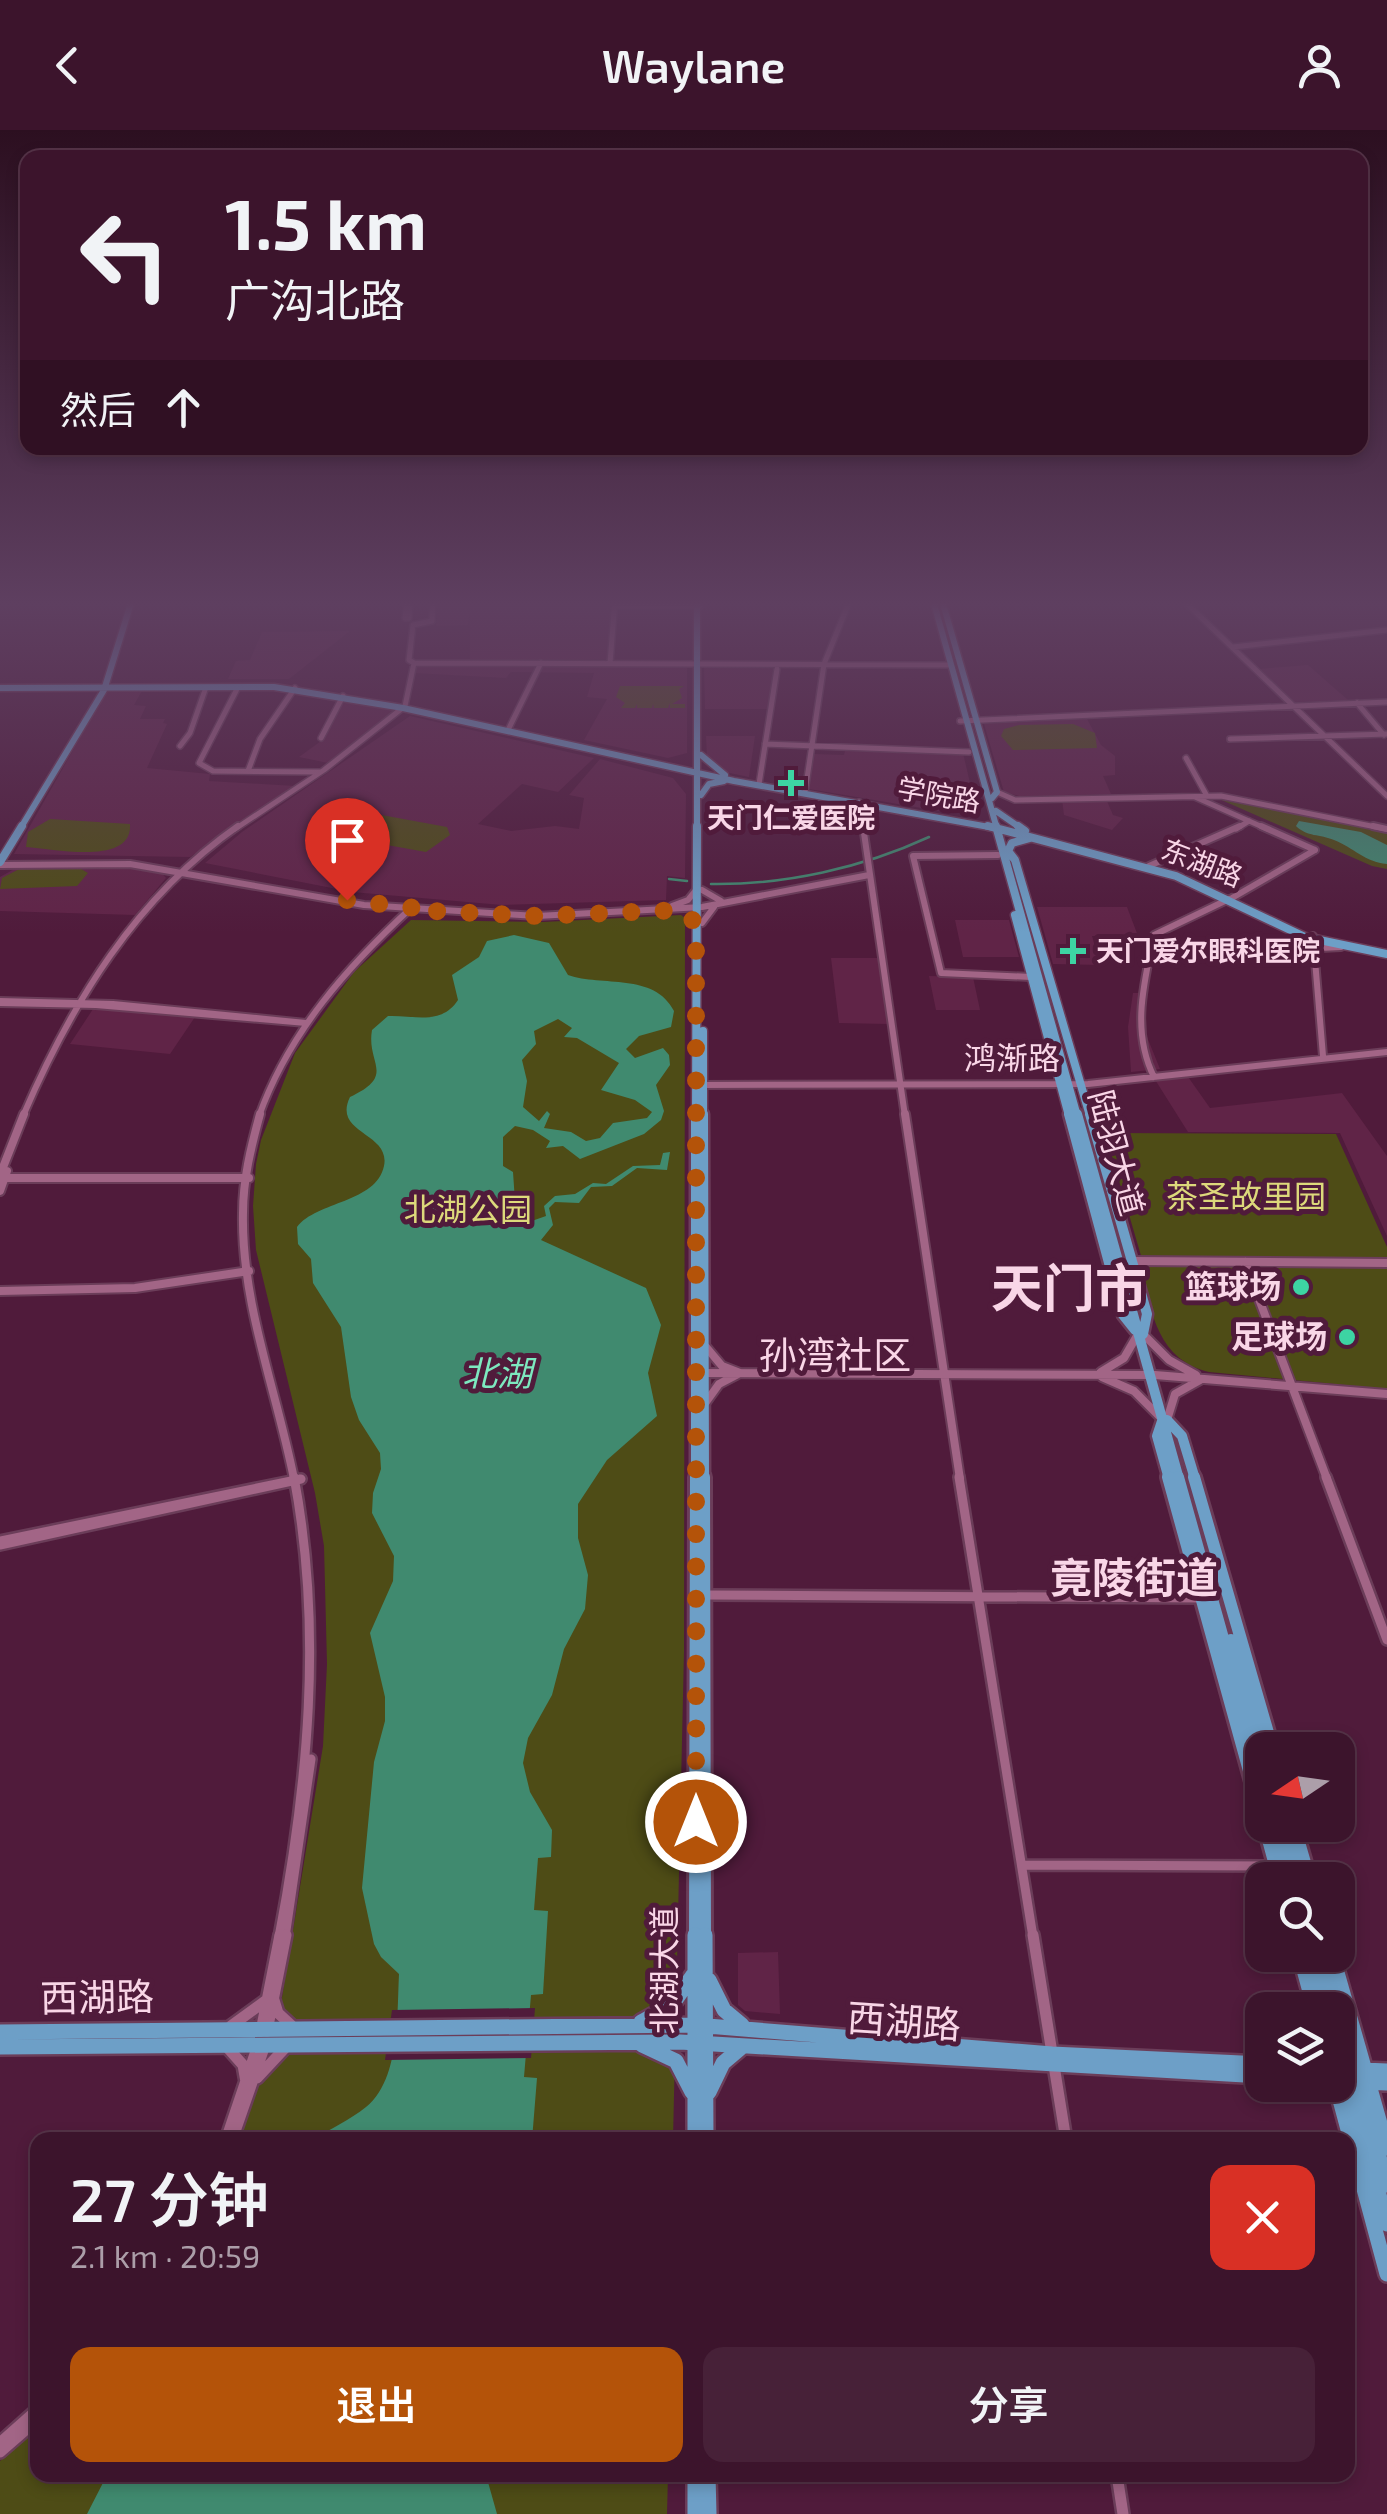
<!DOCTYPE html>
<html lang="zh">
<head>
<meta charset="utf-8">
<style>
	body { margin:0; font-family:"Exo 2","Noto Sans SC",sans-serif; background:#472138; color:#f1f3f6; height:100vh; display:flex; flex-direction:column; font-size:38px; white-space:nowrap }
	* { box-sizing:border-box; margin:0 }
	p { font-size:32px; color:#ac9ea9 }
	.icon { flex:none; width:55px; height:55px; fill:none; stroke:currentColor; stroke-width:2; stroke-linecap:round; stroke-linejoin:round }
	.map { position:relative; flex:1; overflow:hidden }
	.side { position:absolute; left:30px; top:2002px; width:1325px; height:350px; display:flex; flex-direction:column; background:#3c142c; border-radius:20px; box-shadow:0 5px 15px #0003,0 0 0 2px #553348 }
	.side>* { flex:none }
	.top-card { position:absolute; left:20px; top:20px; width:1348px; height:305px; border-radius:20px; box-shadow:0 5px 15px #0003,0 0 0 2px #553348; background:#3c142c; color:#f1f3f6; overflow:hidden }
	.needle { width:65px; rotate:257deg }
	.buttons { position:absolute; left:1245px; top:1602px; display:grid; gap:20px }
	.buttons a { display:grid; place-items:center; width:110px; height:110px; border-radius:20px; background:#3c142c; box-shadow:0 5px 15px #0003,0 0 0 2px #553348; font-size:50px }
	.pin { position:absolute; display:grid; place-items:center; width:85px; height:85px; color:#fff; margin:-102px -42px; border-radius:50% 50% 50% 0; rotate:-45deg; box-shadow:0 0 10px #0007 }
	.pin .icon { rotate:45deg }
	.me { position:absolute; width:110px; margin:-55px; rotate:0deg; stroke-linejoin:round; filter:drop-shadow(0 0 8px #0008) }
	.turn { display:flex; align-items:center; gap:35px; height:210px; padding:0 40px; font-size:45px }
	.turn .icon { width:130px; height:130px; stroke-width:2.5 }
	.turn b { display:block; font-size:70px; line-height:85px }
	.then { display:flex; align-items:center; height:95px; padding:0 40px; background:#0003; gap:20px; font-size:38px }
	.round { display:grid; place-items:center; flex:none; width:105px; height:105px; border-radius:20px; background:#472138 }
	.headline { display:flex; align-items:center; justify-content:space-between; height:170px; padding:0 40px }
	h1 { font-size:60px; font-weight:600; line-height:75px }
	.action { display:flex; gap:20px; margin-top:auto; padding:20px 40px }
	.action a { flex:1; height:115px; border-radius:20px; background:#b45309; color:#fff; font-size:40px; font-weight:600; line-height:115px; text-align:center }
	.action a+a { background:#472138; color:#f1f3f6 }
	header { display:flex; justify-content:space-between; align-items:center; height:130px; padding:0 40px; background:#3c142c; font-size:45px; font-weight:600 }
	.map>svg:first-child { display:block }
	.built { fill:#602447 }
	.green { fill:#4e4c16 }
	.water { fill:#408a6f; fill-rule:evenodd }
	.pier { fill:#501b3b }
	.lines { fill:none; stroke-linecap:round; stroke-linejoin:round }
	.stream { stroke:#408a6f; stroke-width:2.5 }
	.minor-far4-casing { stroke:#6b3d59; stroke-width:8 }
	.minor-far3-casing { stroke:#6b3d59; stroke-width:10 }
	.minor-far2-casing { stroke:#6b3d59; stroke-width:12 }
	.minor-far1-casing { stroke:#6b3d59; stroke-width:14 }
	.minor-casing { stroke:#6b3d59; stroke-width:16 }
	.major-far4-casing { stroke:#6b3d59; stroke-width:9 }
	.major-far3-casing { stroke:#6b3d59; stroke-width:11 }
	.major-far2-casing { stroke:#6b3d59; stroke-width:15 }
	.major-far1-casing { stroke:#6b3d59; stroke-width:18 }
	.major-casing { stroke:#6b3d59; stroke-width:20 }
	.minor-far4 { stroke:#a26586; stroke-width:5 }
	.minor-far3 { stroke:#a26586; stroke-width:6 }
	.minor-far2 { stroke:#a26586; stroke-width:8 }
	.minor-far1 { stroke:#a26586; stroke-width:9 }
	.minor { stroke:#a26586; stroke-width:11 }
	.major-far4 { stroke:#6d9fc7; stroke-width:6 }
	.major-far3 { stroke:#6d9fc7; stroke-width:8 }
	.major-far2 { stroke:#6d9fc7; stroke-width:10 }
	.major-far1 { stroke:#6d9fc7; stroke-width:12 }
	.major { stroke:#6d9fc7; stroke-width:15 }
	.route { stroke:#b45309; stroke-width:18; stroke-dasharray:0 32.4 }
	.poi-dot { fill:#3dd4a3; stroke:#501b3b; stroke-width:4 }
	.labels { text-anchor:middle; stroke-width:10; stroke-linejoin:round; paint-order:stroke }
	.far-street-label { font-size:28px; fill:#f9d6e7; stroke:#501b3b }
	.far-poi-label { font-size:28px; font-weight:bold; fill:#f9d6e7; stroke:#501b3b }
	.street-label { font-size:32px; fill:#f9d6e7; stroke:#501b3b }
	.park-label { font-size:32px; fill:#ddd97b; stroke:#501b3b }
	.poi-label { font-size:32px; font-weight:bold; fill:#f9d6e7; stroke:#501b3b; text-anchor:end }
	.water-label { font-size:35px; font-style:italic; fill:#7de8bf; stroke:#501b3b }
	.quarter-label { font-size:38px; fill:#f9d6e7; stroke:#501b3b }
	.near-street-label { font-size:38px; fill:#f9d6e7; stroke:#501b3b }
	.district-label { font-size:42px; font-weight:bold; fill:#f9d6e7; stroke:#501b3b }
	.town-label { font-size:52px; font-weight:bold; fill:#f9d6e7; stroke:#501b3b }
</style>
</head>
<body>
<header><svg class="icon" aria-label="back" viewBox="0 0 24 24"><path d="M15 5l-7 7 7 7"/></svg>Waylane<svg class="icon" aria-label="person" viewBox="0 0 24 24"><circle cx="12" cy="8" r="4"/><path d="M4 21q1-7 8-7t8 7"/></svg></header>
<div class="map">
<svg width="1387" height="2384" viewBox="0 0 1387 2384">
	<rect width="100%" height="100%" fill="#501b3b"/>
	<!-- built -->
	<path class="built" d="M 438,470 L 613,470 L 608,529 L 470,529 L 470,472 L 468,495 L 436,496 Z
		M 350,501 L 289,549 L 228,549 L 236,531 L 250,530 L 262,502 Z
		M 1308,535 L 1348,570 L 1294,572 L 1259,539 Z
		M 416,536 L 687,537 L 687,623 L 668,628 L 584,610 L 607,569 L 587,567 L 594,543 L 511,542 L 506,548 L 414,543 Z
		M 704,538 L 775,538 L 768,579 L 705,579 Z
		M 108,559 L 143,559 L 134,575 L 146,576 L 140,589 L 165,589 L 163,593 L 167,594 L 147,638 L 210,644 L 209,651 L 295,656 L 190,727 L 14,724 Z
		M 348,570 L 394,581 L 328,633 L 299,627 L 321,611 L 336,580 Z
		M 410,586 L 594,628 L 558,662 L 522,654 L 478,694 L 511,701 L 555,696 L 579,699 L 584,668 L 569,665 L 600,629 L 673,648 L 686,664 L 685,748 L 667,746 L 666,770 L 502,775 L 352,762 L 205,733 L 242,702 Z
		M 1087,589 L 1101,615 L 1115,626 L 1115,645 L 1103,646 L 1111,664 L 1019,666 L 1004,662 L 984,594 Z
		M 706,606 L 755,606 L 749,647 L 725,642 L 707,628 Z
		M 845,621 L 963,623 L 975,674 L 966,681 L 945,682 L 809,659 L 813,624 L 844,625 Z
		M 1062,669 L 1106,669 L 1113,685 L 1123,688 L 1112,700 L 1064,685 Z
		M 18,737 L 113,737 L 161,742 L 166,748 L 135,785 L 0,781 L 0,747 Z
		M 1037,777 L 1127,777 L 1138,806 L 1092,806 L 1101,835 L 1053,834 Z
		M 955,790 L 1009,790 L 1019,827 L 963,827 Z
		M 831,828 L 878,828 L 888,894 L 839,893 Z
		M 929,846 L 973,847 L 980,880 L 936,880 Z
		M 1133,863 L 1146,863 L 1143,897 L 1160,939 L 1131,942 L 1128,897 Z
		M 93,879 L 103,878 L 195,887 L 170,924 L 70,914 Z
		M 1186,944 L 1210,978 L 1342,963 L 1387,1026 L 1387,1106 L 1340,1003 L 1188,1002 L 1154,948 Z
		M 778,1822 L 780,1884 L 745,1881 L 738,1875 L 738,1823 Z"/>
	<!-- green -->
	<path class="green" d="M 620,556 L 684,556 L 679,559 L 682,568 L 672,574 L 685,574 L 685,578 L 670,578 L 670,573 L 668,578 L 654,578 L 653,574 L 652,578 L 637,578 L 637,574 L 635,578 L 621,578 L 625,573 L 616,567 Z
		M 1073,594 L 1095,603 L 1097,618 L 1013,620 L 1001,606 L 1004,599 L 1019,595 Z
		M 1217,668 L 1387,701 L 1387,739 L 1372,736 Z
		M 376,684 L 447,697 L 450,705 L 426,722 L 348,708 L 353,692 Z
		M 50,689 L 130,694 C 133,736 56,719 26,717 L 28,702 Z
		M 76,736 L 88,743 L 77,756 L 0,759 L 2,748 L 23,737 Z
		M 681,785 L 685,788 L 684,1522 L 673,2010 L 239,2010 L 275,1910 L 323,1616 L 327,1534 L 324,1416 L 315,1363 L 256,1120 L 253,1076 L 256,1034 L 261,1010 L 295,923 L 354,842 L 411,790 L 543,792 Z
		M 1105,1003 L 1336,1004 L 1387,1117 L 1387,1131 L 1142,1129 Z
		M 1139,1134 L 1387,1136 L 1387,1259 L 1209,1242 C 1156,1229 1152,1181 1139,1134 Z
		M 37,2296 L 38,2345 L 668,2345 L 667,2384 L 0,2384 L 0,2331 Z"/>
	<!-- water -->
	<path class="water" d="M 1299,691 L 1361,702 L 1387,715 L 1387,734 C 1365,732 1354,718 1334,710 C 1320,704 1307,707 1296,696 Z
		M 514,805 L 549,813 L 568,845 C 602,857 654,842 674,881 L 671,897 L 639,906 L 626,919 L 635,928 L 663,918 L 669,925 L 670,935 L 656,955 L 664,981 L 661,990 L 644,1004 L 580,1029 L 563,1016 L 546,1018 L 550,1011 L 533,1000 L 515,996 L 503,1007 L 503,1036 L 513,1042 L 516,1086 L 526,1093 L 546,1086 L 544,1076 L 555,1066 L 575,1064 L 593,1053 L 606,1054 L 633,1036 L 660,1035 L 663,1023 L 670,1022 L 667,1040 L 637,1038 L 612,1056 L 591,1057 L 579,1073 L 555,1072 L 549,1078 L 553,1095 L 541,1110 L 646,1158 L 661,1195 L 648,1243 L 657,1286 L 607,1330 L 578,1374 L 578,1408 L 588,1445 L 585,1479 L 564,1519 L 552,1565 L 528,1608 L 523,1633 L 530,1662 L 552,1700 L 551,1727 L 538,1728 L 534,1780 L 548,1781 L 543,1864 L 531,1865 L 524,1947 L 537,1948 L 532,2010 L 312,2010 C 330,1999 350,1990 366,1977 C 400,1950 397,1883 399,1844 L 381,1827 L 374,1814 L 362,1758 L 374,1632 L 385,1591 L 385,1567 L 370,1503 L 393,1451 L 394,1426 L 372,1383 L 373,1363 L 381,1339 L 380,1323 L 359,1290 L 351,1267 L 341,1197 L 313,1153 L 311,1129 L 298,1114 L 297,1097 C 317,1071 376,1073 384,1036 C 391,1002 332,1004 350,967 C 397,945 366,934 372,900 L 388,886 C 414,885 441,896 458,870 L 452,845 L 479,827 L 487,811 ZM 558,889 L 572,898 L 564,907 L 577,908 L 619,933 L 601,960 L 635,970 L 652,982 L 647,988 L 613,993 L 600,1008 L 586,1011 L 571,1002 L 544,998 L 550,984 L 547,981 L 539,991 L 523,977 L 527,951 L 522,930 L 536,914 L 534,901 Z
		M 107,2345 L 486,2345 L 497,2384 L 87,2384 Z"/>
	<!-- pier -->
	<path class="pier" d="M 535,1878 L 531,1928 L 385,1930 L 392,1880 Z"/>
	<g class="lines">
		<!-- stream -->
		<path class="stream" d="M 669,749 L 687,751
			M 711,754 C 785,755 862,738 929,707"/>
		<!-- minor-far4 casing -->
		<g class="minor-far4-casing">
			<path id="minor-far4" d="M 407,470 L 405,488 L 409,488 L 410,470
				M 1183,470 L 1387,666
				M 615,476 L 700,476
				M 1233,517 L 1387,500
				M 414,533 L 951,535
				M 610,533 L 615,470
				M 237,559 L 199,633 L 213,641 L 320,642
				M 1357,573 L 1384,605
				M 960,591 L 1387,572
				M 509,598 L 541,533
				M 321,608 L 343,566
				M 1230,609 L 1387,604
				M 765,614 L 969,622
				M 180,616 L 190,603 L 205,560
				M 1186,628 L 1207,666
				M 248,641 L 260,609 L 295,558
				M 759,654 L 777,539
				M 805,662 L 824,534 L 850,470
				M 997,662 L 1015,670 L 1221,666 L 1386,699
				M 1195,667 L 1267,699
				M 859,672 L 863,699
				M 235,699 L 324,640 L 405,576 L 414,533 L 409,530 L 413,495 L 432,491 L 433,470
				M 1236,699 L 1249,691"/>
		</g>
		<!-- minor-far3 casing -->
		<g class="minor-far3-casing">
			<path id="minor-far3" d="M 863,696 L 905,986
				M 1261,696 L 1315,720
				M 1373,696 L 1387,699
				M 998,725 L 913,726 L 941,843 L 1031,847
				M 0,735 L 130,734 L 364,775 L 537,786 L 702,777 L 869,745
				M 1149,736 L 1240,696
				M 702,760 L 721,771
				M 1232,768 L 1315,720
				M 672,776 L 688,770 L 696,760
				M 702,793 L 714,777
				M 1313,806 L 1323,926
				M 1314,824 L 1320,818 L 1341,817
				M 0,871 L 113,874 L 306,893 L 96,875 L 0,873
				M 1154,947 C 1131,901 1144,853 1154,805 L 1229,769
				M 698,955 L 1088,954 L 1387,922
				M 23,986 C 71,874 136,767 238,696
				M 259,986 C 289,902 347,837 412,777"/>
		</g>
		<!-- minor-far2 casing -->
		<g class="minor-far2-casing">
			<path id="minor-far2" d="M 260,984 C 251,1017 243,1049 243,1083 C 241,1173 277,1262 294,1349
				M 905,984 L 960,1349
				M 0,1045 L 24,984
				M 4,1048 L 249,1048
				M 0,1061 L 7,1041
				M 1133,1131 L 1387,1133
				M 1245,1132 L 1327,1349
				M 0,1161 L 135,1158 L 249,1141
				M 1143,1204 L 1169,1230 L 1196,1245
				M 706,1217 L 722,1236 L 740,1243 L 719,1254 L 706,1272
				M 1101,1242 L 1124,1228 L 1138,1204
				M 700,1243 L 1155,1245 L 1387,1264
				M 1102,1247 L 1134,1261 L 1159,1286
				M 1167,1290 L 1175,1264 L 1200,1250"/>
		</g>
		<!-- minor-far1 casing -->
		<g class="minor-far1-casing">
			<path id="minor-far1" d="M 959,1347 L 1033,1807
				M 1326,1347 L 1387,1510
				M 0,1411 L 301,1349 L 0,1415
				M 705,1465 L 1205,1468
				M 1022,1735 L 1276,1736
				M 279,1807 C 308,1655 323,1500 294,1347
				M 285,1807 L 311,1629"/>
		</g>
		<!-- minor casing -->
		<g class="minor-casing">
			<path id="minor" d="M 1033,1805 L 1066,2010
				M 274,1870 L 278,1883 L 291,1895
				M 231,1896 L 268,1869
				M 261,1901 L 280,1805
				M 267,1901 L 286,1805
				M 227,1917 L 243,1935 L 246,1952
				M 257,1948 L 285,1918
				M 226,2010 L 258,1915
				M 232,2010 L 265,1915
				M 0,2313 L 38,2279
				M 0,2322 L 38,2289
				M 1117,2345 L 1123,2384"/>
		</g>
		<!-- major-far4 casing -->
		<g class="major-far4-casing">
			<path id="major-far4" d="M 933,470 L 997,699
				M 942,470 L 997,662 L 992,668
				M 0,558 L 274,557 L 403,578 L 734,651 L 1000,699
				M 701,625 L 725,645
				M 701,665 L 709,654 L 724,651
				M 996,681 L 1022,699
				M 20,699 L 104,560 L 132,470
				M 697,699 L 697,470"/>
		</g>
		<!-- major-far3 casing -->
		<g class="major-far3-casing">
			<path id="major-far3" d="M 988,696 L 1176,746 L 1305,807 L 1387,824
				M 996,696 L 1077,986
				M 1018,696 L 1025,701
				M 1030,708 L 1012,713 L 1008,721 L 1015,730 L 1090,986
				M 0,732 L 22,696
				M 1015,785 L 1069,986
				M 703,901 L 703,986
				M 696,986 L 697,696"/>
		</g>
		<!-- major-far2 casing -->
		<g class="major-far2-casing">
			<path id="major-far2" d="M 703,984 L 704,1349
				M 1069,984 L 1123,1185 L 1135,1200
				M 1077,984 L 1179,1349
				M 1090,984 L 1147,1184 L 1143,1204
				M 1167,1290 L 1182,1306 L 1195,1349
				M 1162,1291 L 1157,1306 L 1169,1349
				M 696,1349 L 696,984"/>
		</g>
		<!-- major-far1 casing -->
		<g class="major-far1-casing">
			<path id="major-far1" d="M 704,1347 L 705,1807
				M 1168,1347 L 1262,1688
				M 1178,1347 L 1262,1648
				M 1194,1347 L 1273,1620
				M 1231,1510 L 1263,1620
				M 1264,1695 L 1279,1750
				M 1276,1695 L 1291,1750
				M 1284,1695 L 1300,1750
				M 1294,1695 L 1310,1750
				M 695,1807 L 696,1347"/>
		</g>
		<!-- major casing -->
		<g class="major-casing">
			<path id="major" d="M 705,1805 L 706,2010
				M 1300,1825 L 1315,1880
				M 1312,1825 L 1328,1880
				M 1322,1825 L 1387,2055
				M 1332,1825 L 1387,2018
				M 709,1850 L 724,1880 L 742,1895
				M 641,1892 L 672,1875 L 693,1845
				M 0,1902 L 695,1895 L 1052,1924 L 1262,1934
				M 642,1915 L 676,1931 L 692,1962
				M 1338,1915 L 1387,2094
				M 0,1917 L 680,1912 L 1262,1946
				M 1363,1940 L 1387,1941
				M 1363,1952 L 1387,1953
				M 1336,1955 L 1387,2144
				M 709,1962 L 723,1933 L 743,1916
				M 695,2010 L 695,1805
				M 695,2345 L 695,2384
				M 708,2345 L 709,2384"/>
		</g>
		<!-- minor-far4 -->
		<use href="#minor-far4" class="minor-far4"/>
		<!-- minor-far3 -->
		<use href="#minor-far3" class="minor-far3"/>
		<!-- minor-far2 -->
		<use href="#minor-far2" class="minor-far2"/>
		<!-- minor-far1 -->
		<use href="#minor-far1" class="minor-far1"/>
		<!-- minor -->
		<use href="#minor" class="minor"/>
		<!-- major-far4 -->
		<use href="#major-far4" class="major-far4"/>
		<!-- major-far3 -->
		<use href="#major-far3" class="major-far3"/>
		<!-- major-far2 -->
		<use href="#major-far2" class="major-far2"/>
		<!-- major-far1 -->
		<use href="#major-far1" class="major-far1"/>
		<!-- major -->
		<use href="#major" class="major"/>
	</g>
	<!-- sky -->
	<linearGradient id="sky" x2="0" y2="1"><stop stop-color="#2c0f20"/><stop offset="0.59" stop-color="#5e3f60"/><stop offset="1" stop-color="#5e3f60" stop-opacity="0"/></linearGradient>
	<rect width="1387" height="803" fill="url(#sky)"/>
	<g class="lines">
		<!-- route -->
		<path class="route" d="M 347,770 L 415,778 L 412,780 L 537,786 L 680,780 L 696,793 L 696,1692"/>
	</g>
	<!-- markers -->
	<g class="poi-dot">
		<path d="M786 638h10v10h10v10h-10v10h-10v-10h-10v-10h10z"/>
		<path d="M1068 806h10v10h10v10h-10v10h-10v-10h-10v-10h10z"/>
		<circle cx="1301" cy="1157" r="10"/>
		<circle cx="1347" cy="1207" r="10"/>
	</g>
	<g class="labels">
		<!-- far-street labels -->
		<g class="far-street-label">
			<text transform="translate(939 665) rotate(10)" y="10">学院路</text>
			<text transform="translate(1202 733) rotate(21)" y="10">东湖路</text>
		</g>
		<!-- far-poi labels -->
		<g class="far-poi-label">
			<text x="791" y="698">天门仁爱医院</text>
			<text x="1096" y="831" text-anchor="start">天门爱尔眼科医院</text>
		</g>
		<!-- street labels -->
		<g class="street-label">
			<text x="1012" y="940">鸿渐路</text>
			<text transform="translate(1116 1023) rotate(75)" y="11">陆羽大道</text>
			<text transform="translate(665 1840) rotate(-90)" y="11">北湖大道</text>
		</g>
		<!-- park labels -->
		<g class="park-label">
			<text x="1246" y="1078">茶圣故里园</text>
			<text x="468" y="1091">北湖公园</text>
		</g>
		<!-- poi labels -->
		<g class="poi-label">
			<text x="1281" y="1168">篮球场</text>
			<text x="1327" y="1218">足球场</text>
		</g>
		<!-- water labels -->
		<g class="water-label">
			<text x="497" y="1256">北湖</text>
		</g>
		<!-- quarter labels -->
		<g class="quarter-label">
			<text x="835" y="1239">孙湾社区</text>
		</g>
		<!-- near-street labels -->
		<g class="near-street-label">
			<text transform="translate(97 1868) rotate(-1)" y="13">西湖路</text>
			<text transform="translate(904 1892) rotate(4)" y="13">西湖路</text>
		</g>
		<!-- district labels -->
		<g class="district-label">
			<text x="1134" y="1463">竟陵街道</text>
		</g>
		<!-- town labels -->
		<g class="town-label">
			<text x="1069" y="1177">天门市</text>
		</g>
	</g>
</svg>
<div class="buttons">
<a><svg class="needle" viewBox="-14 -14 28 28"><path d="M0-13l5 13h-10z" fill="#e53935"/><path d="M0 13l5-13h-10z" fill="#ac9ea9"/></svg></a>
<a><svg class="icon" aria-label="search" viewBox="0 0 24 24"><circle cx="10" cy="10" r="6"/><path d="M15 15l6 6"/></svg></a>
<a><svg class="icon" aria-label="layers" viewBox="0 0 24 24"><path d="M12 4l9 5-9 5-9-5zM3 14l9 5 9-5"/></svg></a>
</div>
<div class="pin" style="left:347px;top:770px;background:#d93025"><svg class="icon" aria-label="arrive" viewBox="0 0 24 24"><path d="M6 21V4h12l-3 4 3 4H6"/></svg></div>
<svg class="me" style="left:696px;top:1692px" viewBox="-20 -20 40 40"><circle r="17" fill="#b45309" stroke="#fff" stroke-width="3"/><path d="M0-11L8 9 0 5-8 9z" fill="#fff"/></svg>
<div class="top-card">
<div class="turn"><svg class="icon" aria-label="left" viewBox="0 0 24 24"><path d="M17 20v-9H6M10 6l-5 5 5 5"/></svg><div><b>1.5 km</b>广沟北路</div></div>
<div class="then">然后<svg class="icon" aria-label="ahead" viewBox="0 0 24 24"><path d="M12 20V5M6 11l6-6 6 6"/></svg></div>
</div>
<section class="side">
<div class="headline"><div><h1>27 分钟</h1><p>2.1 km · 20:59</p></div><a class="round" style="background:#d93025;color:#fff"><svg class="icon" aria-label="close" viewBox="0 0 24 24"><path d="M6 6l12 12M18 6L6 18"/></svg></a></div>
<div class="action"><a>退出</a><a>分享</a></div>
</section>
</div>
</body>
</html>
